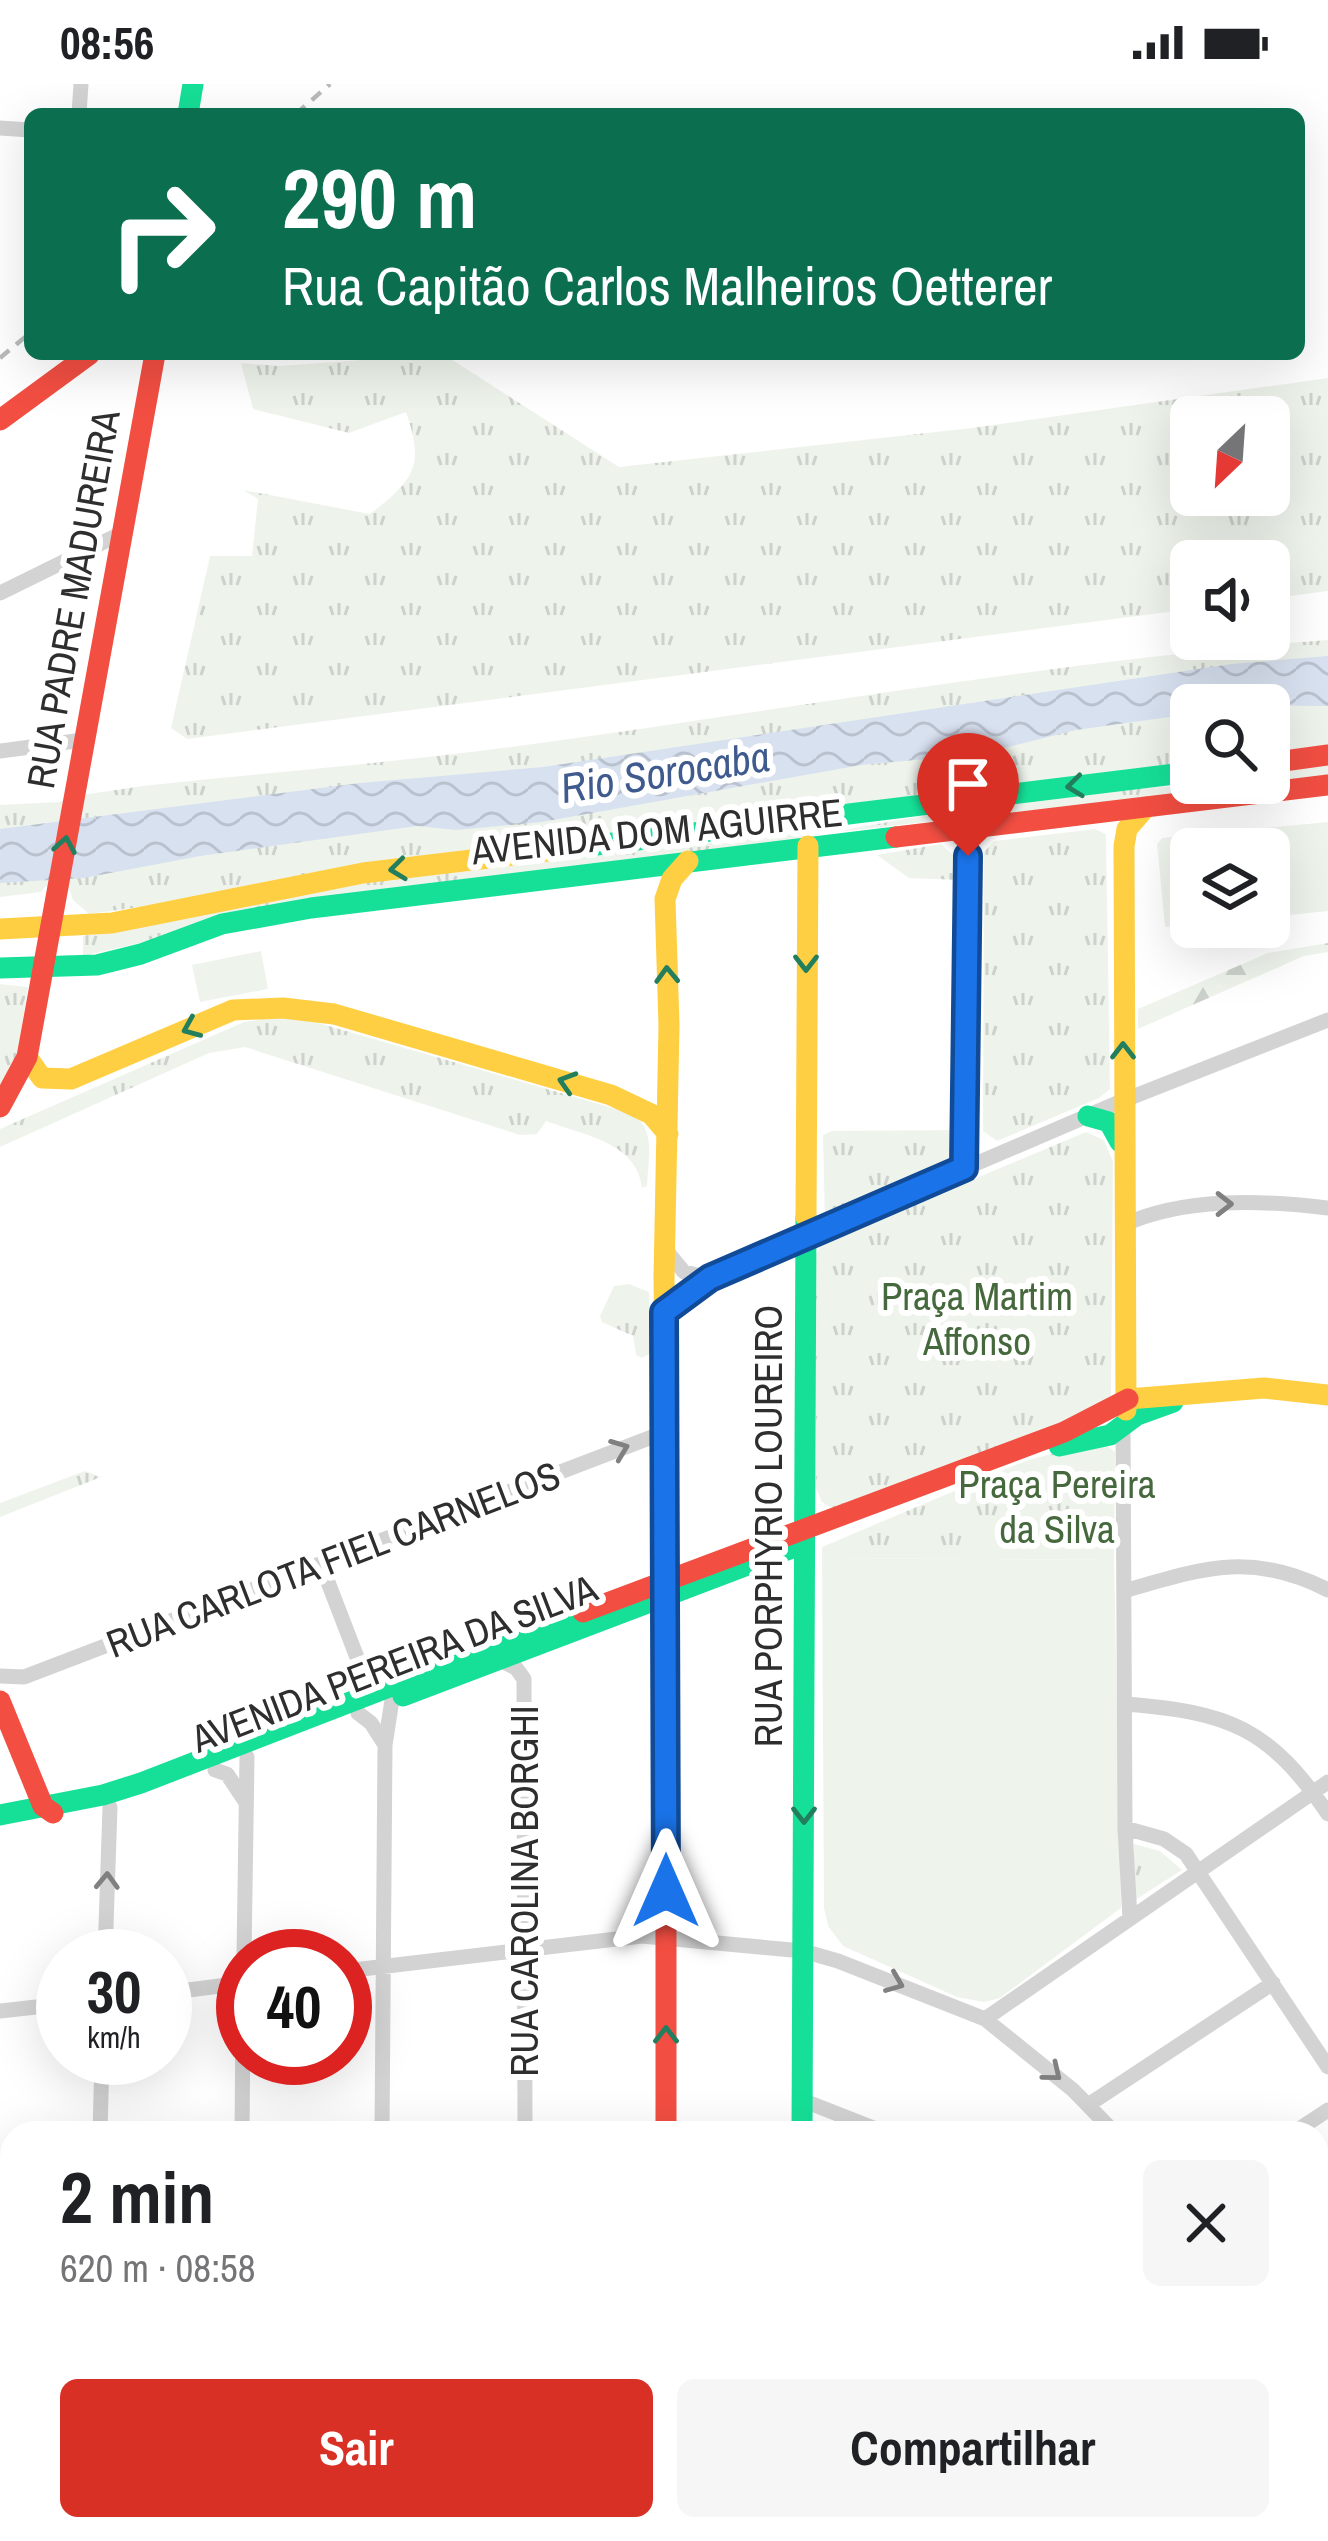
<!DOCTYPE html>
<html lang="pt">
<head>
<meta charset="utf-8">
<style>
	body { margin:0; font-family:"Archivo Narrow",sans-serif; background:#f6f6f6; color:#202124; height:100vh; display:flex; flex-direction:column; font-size:45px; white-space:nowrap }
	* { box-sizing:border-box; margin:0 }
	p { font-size:39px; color:#757577 }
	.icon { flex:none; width:66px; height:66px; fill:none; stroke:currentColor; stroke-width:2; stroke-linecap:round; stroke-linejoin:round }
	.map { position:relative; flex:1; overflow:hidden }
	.sheet { position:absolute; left:0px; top:2037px; width:1329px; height:420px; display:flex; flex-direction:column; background:#fff; border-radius:36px 36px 0 0; box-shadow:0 12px 48px #0002 }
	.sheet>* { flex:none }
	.top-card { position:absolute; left:24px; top:24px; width:1281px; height:252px; border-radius:18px; box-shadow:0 12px 48px #0002; background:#0b6e4f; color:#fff; overflow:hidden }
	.needle { width:78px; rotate:205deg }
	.buttons { position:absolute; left:1170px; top:312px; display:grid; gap:24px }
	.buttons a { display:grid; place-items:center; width:120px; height:120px; border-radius:18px; background:#fff; box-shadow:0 12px 48px #0002; font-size:60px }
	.speed { position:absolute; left:36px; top:1845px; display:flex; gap:24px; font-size:60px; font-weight:700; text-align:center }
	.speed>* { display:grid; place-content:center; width:156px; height:156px; border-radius:50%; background:#fff; box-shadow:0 12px 48px #0002; line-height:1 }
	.speed small { font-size:30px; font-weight:400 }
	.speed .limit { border:18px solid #d22; background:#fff; color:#111 }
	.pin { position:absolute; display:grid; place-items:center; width:102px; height:102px; color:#fff; margin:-123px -51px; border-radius:50% 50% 50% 0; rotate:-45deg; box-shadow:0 0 12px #0007 }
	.pin .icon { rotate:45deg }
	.me { position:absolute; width:132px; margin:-66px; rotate:0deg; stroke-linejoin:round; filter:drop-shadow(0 0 9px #0008) }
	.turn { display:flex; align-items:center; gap:42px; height:252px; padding:0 60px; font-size:54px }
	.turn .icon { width:156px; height:156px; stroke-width:2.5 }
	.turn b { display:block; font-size:84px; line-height:102px }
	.round { display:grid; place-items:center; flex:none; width:126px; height:126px; border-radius:18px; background:#f6f6f6 }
	.head { display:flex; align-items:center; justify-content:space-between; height:204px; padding:0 60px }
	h1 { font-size:72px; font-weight:700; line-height:90px }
	.action { display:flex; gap:24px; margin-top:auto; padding:24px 60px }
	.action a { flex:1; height:138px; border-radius:18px; background:#d93025; color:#fff; font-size:48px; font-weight:700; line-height:138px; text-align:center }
	.action a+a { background:#f6f6f6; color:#202124 }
	.status { display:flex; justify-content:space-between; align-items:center; height:84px; padding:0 60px; background:#fff; direction:ltr }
	.status svg { height:33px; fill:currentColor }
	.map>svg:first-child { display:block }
	.grass { fill:url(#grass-tufts); fill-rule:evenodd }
	.forest { fill:url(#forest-firs) }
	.garden { fill:#eef4ec }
	.water { fill:url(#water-waves) }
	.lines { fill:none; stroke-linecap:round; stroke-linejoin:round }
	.street { stroke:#d3d3d3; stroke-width:15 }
	.fast { stroke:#16e098; stroke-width:21 }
	.slow { stroke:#ffcf43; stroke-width:21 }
	.jam { stroke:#f24e42; stroke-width:21 }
	.rail { stroke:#bababa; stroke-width:4.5; stroke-dasharray:12 9; stroke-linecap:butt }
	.oneway { stroke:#237e5e }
	.oneway2 { stroke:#808080 }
	.route-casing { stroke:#114b97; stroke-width:30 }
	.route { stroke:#1a73e8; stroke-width:21 }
	.labels { text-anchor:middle; stroke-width:12; stroke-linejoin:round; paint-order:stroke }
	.street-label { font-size:39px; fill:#2e2e2e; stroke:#fff }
	.park-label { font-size:39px; fill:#46683d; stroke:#fff }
	.water-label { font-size:42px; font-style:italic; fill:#3f5a8d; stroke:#fff }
</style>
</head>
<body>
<div class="status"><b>08:56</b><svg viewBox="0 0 49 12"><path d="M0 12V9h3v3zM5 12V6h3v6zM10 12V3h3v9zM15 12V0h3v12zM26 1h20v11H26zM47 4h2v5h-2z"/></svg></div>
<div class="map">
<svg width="1328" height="2457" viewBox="0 0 1328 2457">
	<defs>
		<pattern id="grass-tufts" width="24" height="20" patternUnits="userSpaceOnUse" patternTransform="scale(3)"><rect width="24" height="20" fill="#eef4ec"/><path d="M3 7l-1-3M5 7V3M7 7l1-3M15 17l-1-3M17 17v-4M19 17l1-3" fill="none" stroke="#ccd2cb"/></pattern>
		<pattern id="forest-firs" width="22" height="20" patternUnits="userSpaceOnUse" patternTransform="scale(3)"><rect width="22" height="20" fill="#eef4ec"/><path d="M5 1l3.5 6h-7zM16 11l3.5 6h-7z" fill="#ccd2cb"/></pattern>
		<pattern id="water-waves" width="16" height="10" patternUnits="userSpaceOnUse" patternTransform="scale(3)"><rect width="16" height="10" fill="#d8e1f0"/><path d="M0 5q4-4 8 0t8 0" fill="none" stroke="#bac1ce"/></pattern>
	</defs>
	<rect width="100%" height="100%" fill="#fff"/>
	<!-- grass -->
	<path class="grass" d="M 443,270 L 619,383 L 972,344 L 1328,294 L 1328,507 L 1269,515 L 1269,477 L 1191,477 L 1191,525 L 187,655 L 171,644 L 210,472 L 252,472 L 258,415 L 243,406 L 370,430 C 414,396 425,382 406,328 L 349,349 L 253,325 L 241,279 L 280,282 ZM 1191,333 L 1269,333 L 1269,411 L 1191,411 Z
		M 1328,556 L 1328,665 L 1269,670 L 1269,621 L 1191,621 L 1191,680 L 89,830 L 73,816 L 70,807 L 46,802 L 41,808 L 0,813 L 0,721 L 59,718 L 82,711 L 143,702 C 273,688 404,678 533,660 C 798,624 1062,576 1328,556 Z
		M 1328,679 L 1328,693 L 828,749 C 971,722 1124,699 1269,699 L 1269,686 Z
		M 1095,745 L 1106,750 L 1110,1005 L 1099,1014 L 997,1057 L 983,1047 L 984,768 L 994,757 Z
		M 811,748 L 803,757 L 161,854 L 83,872 L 83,852 L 379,794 Z
		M 941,760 L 957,775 L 959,796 L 909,794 L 877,771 Z
		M 0,900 L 28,903 L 16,980 L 0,1015 Z
		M 278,933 L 315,938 L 630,1029 C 657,1044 648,1074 647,1102 L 642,1104 C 637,1058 583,1051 546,1037 L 537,1050 L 520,1051 L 245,963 L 209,969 L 0,1063 L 0,1045 L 244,938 Z
		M 961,1046 L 961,1082 L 825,1143 L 823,1051 L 832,1047 Z
		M 1086,1048 L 1104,1056 L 1113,1078 L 1111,1313 L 1099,1326 L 832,1424 L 822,1418 L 816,1404 L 816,1171 L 822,1159 Z
		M 629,1200 L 649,1208 L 651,1269 L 642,1274 L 636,1271 L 633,1252 L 602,1238 L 600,1232 L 614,1202 Z
		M 1099,1356 L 1115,1368 L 1114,1476 L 822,1474 L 822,1463 L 1023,1378 Z
		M 85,1387 L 101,1393 L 0,1433 L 0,1419 Z
		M 1134,1760 L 1160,1767 L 1182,1786 L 1132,1818 Z"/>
	<!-- forest -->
	<path class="forest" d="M 1328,859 L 1328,868 L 1304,872 L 1138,945 L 1138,925 L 1268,869 Z"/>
	<!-- garden -->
	<path class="garden" d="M 1328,738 L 1328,827 L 1269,833 L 1269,765 L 1191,765 L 1191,840 L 1165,843 L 1157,760 L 1162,754 Z
		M 261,867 L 268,905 L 200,918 L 192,881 Z
		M 822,1474 L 1114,1476 L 1121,1824 L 1000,1914 L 984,1918 L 957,1913 L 843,1862 L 828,1842 L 824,1824 Z"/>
	<!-- water -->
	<path class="water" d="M 1328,572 L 1328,622 L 1191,621 L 1191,630 L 1076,646 L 980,670 L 861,681 L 542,738 L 456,746 L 417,742 L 200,772 L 84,794 L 0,799 L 0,745 L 360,699 L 543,683 L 1232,580 Z"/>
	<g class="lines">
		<!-- street -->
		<path class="street" d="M 79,30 L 81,0
			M 0,44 L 30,46
			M 0,509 L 120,450
			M 0,667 L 83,656
			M 964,1085 L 967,772 L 973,755 L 984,746
			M 1123,1141 C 1185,1113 1261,1116 1328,1124
			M 665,1165 L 684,1188 L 710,1194
			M 664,1229 L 710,1194 L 1122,1017 L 1328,936
			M 1123,1344 L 1125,1744 L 1130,1835
			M 321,1480 L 358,1576 L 371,1595 L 389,1602
			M 1124,1507 C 1203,1484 1251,1467 1328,1506
			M 500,1576 L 516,1584 L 524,1595 L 525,2049
			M 0,1592 L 24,1593 L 665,1348
			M 1125,1620 C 1228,1628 1269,1643 1328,1730
			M 358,1629 L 371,1639 L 385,1661
			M 215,1686 L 227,1690 L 245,1717
			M 1125,1744 L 1164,1755 L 1186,1770 L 1328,1983
			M 105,1872 L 110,1723
			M 244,1872 L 247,1673
			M 345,1887 L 642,1852 L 803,1867 L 838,1877 L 985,1935 L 1073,2006 L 1115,2049
			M 165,1909 L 243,1899
			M 0,1927 L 63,1920
			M 985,1935 L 1328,1698
			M 802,2016 L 886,2049
			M 1088,2021 L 1273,1899
			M 100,2049 L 102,1974
			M 242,2049 L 243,1936
			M 382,2049 L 385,1661 L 392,1616
			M 1293,2049 L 1328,2026
			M 0,2161 L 12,2322
			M 1317,2208 L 1328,2201
			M 0,2398 L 12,2397
			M 24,2445 L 25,2457
			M 520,2445 L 525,2457
			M 680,2445 L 688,2457
			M 700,2457 L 703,2445
			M 938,2457 L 956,2445"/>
		<!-- fast -->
		<path class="fast" d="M 188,30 L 193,0
			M 564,765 L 1191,688
			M 0,884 L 97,881 L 141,870 L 222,840 L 311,824 L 896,753
			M 1088,1032 L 1109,1038 L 1120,1058
			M 1059,1362 L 1110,1351 L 1137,1331 L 1173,1318
			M 403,1612 L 795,1463
			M 0,1731 L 103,1711 L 141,1699 L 583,1528
			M 802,2049 L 806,1133
			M 0,2097 L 12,2096
			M 0,2123 L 12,2122
			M 1317,2358 L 1328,2351
			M 986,2445 L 994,2457
			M 1016,2445 L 1023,2457
			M 1162,2457 L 1180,2445"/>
		<!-- slow -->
		<path class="slow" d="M 0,845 L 112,839 L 363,789 L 564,765
			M 27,973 L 42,994 L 71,995 L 233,926 L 283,924 L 334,930 L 611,1011 L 651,1030 L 668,1050
			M 806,1133 L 808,762
			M 1128,1315 L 1264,1304 L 1328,1311
			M 1126,1326 L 1124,762 L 1127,745 L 1146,723
			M 666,1347 L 664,1194 L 669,941 L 665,815 L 672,795 L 688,777
			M 1203,2445 L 1209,2457"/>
		<!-- jam -->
		<path class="jam" d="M 0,336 L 90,270
			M 1269,679 L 1328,671
			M 896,753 L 1328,701
			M 0,1023 L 27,973 L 155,270
			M 583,1528 L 1064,1348 L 1128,1315
			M 0,1617 L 43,1722 L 53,1729
			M 666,2049 L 666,1347"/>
		<!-- rail -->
		<path class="rail" d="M 296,30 L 330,0
			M 0,274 L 30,249"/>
	</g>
	<!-- one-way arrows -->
	<defs><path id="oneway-chevron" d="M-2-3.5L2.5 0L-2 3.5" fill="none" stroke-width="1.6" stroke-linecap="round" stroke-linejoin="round" transform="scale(3)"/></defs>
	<g class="oneway">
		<use href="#oneway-chevron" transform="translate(1075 702) rotate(173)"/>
		<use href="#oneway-chevron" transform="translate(65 761) rotate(-80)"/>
		<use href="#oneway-chevron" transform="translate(398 785) rotate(173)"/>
		<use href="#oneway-chevron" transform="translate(806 879) rotate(90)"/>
		<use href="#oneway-chevron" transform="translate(667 891) rotate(-92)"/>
		<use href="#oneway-chevron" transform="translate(191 944) rotate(157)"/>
		<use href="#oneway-chevron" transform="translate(1123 967) rotate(-90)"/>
		<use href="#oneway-chevron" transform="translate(567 998) rotate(-163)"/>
		<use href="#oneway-chevron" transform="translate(804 1731) rotate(90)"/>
		<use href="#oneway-chevron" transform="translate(666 1951) rotate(-90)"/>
	</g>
	<g class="oneway2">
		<use href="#oneway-chevron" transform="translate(1224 1120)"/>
		<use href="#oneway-chevron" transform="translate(620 1365) rotate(-21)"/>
		<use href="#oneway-chevron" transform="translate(107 1797) rotate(-88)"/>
		<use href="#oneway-chevron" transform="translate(895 1899) rotate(22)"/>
		<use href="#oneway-chevron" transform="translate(1053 1989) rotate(39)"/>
	</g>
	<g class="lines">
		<!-- route casing -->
		<g class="route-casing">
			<path id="route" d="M 666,1807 L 664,1228 L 710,1194 L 964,1084 L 968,772"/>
		</g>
		<!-- route -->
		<use href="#route" class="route"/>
	</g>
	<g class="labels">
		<!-- street labels -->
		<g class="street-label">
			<text transform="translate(73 515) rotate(-80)" y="14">RUA PADRE MADUREIRA</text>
			<text transform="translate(657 747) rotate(-6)" y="14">AVENIDA DOM AGUIRRE</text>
			<text transform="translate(768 1442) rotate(-90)" y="14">RUA PORPHYRIO LOUREIRO</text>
			<text transform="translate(333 1475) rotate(-21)" y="14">RUA CARLOTA FIEL CARNELOS</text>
			<text transform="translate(394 1579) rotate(-21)" y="14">AVENIDA PEREIRA DA SILVA</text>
			<text transform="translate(524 1807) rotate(-90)" y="14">RUA CAROLINA BORGHI</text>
		</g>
		<!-- park labels -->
		<g class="park-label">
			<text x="977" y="1226">Praça Martim<tspan x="977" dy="45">Affonso</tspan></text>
			<text x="1057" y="1414">Praça Pereira<tspan x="1057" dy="45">da Silva</tspan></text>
		</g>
		<!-- water labels -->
		<g class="water-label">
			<text transform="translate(665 688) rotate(-9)" y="15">Rio Sorocaba</text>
		</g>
	</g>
</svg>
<div class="buttons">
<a><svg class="needle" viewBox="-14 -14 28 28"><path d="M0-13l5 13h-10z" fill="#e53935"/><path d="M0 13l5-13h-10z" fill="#757577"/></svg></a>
<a><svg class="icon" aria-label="sound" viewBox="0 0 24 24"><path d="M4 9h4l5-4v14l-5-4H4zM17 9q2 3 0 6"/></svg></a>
<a><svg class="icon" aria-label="search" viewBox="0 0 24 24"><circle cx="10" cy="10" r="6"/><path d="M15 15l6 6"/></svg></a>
<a><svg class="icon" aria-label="layers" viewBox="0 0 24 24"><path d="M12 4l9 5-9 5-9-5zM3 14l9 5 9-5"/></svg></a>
</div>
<div class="speed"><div>30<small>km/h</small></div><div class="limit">40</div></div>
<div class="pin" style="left:968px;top:772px;background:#d93025"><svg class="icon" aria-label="arrive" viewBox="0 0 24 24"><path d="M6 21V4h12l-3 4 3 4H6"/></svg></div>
<svg class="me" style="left:666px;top:1807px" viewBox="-20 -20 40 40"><path d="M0-17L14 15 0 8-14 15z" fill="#1a73e8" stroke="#fff" stroke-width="4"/></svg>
<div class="top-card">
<div class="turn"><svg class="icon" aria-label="right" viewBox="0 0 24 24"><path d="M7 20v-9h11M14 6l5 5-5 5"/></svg><div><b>290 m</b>Rua Capitão Carlos Malheiros Oetterer</div></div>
</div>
<section class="sheet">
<div class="head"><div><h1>2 min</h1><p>620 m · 08:58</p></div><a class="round"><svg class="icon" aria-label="close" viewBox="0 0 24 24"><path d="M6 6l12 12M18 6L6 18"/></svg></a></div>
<div class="action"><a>Sair</a><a>Compartilhar</a></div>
</section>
</div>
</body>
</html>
